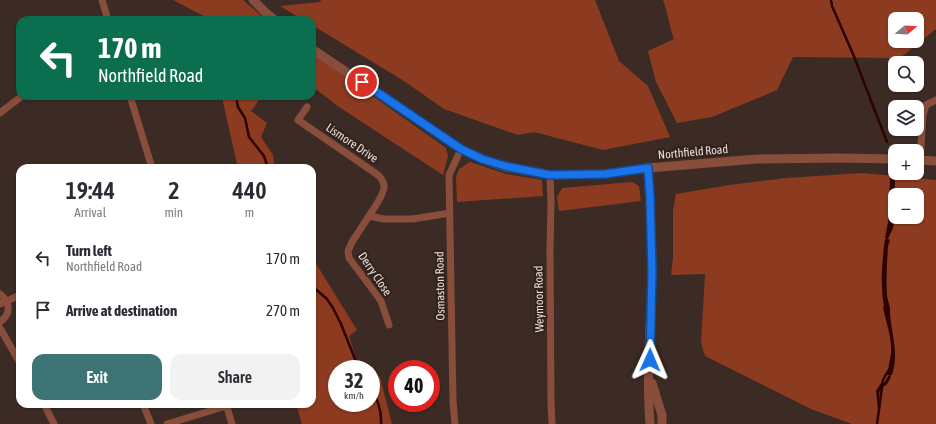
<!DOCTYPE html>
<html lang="en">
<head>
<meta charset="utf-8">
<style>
	body { margin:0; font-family:"Asap Condensed",sans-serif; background:#f2f2f3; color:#2b2b33; height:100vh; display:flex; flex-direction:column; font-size:15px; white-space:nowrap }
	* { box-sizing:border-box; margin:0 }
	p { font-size:13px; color:#7c7c81 }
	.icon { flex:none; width:22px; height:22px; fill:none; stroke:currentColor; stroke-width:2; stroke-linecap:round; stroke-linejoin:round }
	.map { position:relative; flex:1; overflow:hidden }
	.panel { position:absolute; left:16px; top:164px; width:300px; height:244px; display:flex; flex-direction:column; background:#fff; border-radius:12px; box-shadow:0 1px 3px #0004 }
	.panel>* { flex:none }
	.banner { position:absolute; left:16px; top:16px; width:300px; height:84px; border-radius:12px; box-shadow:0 1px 3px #0004; background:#0b6e4f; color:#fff; overflow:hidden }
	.needle { width:26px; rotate:72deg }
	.buttons { position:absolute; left:888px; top:12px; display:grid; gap:8px }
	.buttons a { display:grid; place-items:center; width:36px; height:36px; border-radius:8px; background:#fff; box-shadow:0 1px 3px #0004; font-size:20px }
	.speed { position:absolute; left:328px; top:360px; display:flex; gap:8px; font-size:20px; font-weight:700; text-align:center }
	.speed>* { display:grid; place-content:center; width:52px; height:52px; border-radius:50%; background:#fff; box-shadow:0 1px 3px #0004; line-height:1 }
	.speed small { font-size:10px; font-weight:400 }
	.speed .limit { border:6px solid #d22; background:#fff; color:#111 }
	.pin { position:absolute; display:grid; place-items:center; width:34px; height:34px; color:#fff; margin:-17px; border:2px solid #fff; border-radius:50%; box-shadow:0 1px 4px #0007 }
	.me { position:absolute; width:44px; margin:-22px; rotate:1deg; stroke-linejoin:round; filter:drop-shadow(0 0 3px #0008) }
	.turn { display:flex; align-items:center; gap:14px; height:84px; padding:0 16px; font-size:18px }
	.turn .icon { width:52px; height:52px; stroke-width:2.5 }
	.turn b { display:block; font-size:28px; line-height:34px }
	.eta { display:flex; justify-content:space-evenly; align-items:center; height:68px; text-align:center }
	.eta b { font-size:24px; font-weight:600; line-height:28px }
	.primary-button { display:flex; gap:8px; margin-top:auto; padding:8px 16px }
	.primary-button a { flex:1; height:46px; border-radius:12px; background:#3e7475; color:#fff; font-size:16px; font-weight:600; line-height:46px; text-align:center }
	.primary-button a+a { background:#f2f2f3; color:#2b2b33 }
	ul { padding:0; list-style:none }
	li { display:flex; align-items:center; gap:12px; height:52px; padding:0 16px }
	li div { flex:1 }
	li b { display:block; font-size:15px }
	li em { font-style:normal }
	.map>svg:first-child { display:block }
	.green { fill:#8c3b20; fill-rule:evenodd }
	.water { fill:#2e0200 }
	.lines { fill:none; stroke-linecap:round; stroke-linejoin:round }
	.stream { stroke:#2e0200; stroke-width:2.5 }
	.minor { stroke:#884e3b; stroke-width:7 }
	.tertiary { stroke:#884e3b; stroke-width:9 }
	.route-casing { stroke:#114b97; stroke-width:10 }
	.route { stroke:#1a73e8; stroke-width:7 }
	.labels { text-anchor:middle; stroke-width:4; stroke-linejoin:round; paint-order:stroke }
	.street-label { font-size:12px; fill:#e9deda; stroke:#32211c }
</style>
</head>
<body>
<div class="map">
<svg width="936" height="424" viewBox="0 0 936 424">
	<rect width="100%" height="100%" fill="#3c2b25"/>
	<!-- green -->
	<path class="green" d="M 173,0 L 243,0 L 266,20 L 211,20 Z
		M 321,0 L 595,0 L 619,61 L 648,86 L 670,137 L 603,150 L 534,132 L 518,135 L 444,109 L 404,81 L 312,25 L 312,20 L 303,20 L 280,6 L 320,2 Z
		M 663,0 L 936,0 L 936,29 L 900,58 L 793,57 L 777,90 L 712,117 L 677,123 L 656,82 L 648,51 L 674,39 C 669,26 668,13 663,0 ZM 895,19 L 917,19 L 917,41 L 895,41 Z
		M 312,53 L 446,148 L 448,156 L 443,175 L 339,107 L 313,87 L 312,87 Z
		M 223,96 L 262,96 L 251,111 L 267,123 L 261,137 L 273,155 L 275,168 L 238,168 L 223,102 Z
		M 470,162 L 506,174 L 542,180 L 543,196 L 457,202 L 456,177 L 459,169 Z
		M 863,173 L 936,180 L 936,424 L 852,424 L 811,409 L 705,356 L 701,343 L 705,274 L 671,275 L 673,258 L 673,211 L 676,194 L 729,185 L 786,178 ZM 895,195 L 917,195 L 917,217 L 895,217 Z
		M 632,182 L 639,186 L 641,201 L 559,211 L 557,197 L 562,188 Z
		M 312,257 L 357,330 L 349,336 L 359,368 L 360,369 L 337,369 L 337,403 L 371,403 L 371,373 L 380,377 L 392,424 L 302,424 L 296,404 L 312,404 Z"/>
	<!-- water -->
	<path class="water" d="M 890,178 L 893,178 L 895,180 L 894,209 L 894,223 L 893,228 L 888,239 L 890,240 L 888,246 C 887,263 886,279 887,296 C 888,300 889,304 890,308 C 890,310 890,312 890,314 C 892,337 899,352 892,375 L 890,375 L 891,376 C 890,379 888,383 886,385 C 882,388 883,385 881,389 C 877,395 881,403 880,410 L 878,410 L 876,391 L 881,383 L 884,383 L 889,375 L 887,375 C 888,368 890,361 891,353 C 892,337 886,323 883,307 L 884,306 C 880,284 882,261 885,239 L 887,239 L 885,238 L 888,222 Z"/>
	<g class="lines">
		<!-- stream -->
		<path class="stream" d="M 831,0 L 832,6 L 853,54 L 887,142
			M 236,96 L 238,107 L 245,118 L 249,137 L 264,156 L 268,168
			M 312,286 L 327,299 L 333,308 L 341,324 L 359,369
			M 371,387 C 377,398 382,411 381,424
			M 877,424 L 883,380 L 888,371"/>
		<!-- minor -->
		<path class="minor" d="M 102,0 L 108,20
			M 130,96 L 152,168
			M 307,107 L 298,120 L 378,175 C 381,178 384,182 384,186 C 385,193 373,210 369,216 L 384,219 L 413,219 L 450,213
			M 0,113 L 22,96
			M 920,160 L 923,115 L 926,105 L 936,100
			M 550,175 L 551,202 L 550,251 L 551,404 L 552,424
			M 369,216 L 352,242 L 348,251 L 349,258 L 367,282 L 381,301 L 389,325
			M 0,294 C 11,303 11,314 0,322
			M 0,304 L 20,295
			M 0,328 L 20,363
			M 44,404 L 54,424
			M 143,404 L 151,424
			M 226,404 L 232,424
			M 167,424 L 226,406
			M 455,424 L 453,401 L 449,175 L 461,149"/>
		<!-- tertiary -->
		<path class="tertiary" d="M 253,0 L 265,12 L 275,20
			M 312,49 L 461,149 L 482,159 L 505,167 L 550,175 L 605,174 L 648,168 L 757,159 L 839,158 L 895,159
			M 917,160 L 936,161
			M 648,168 C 650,202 652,237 652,272 C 651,322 646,373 650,424
			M 652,383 L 662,415 L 662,424"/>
	</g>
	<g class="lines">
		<!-- route casing -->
		<g class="route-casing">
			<path id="route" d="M 362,82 L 461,149 L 482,159 L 505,166 L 550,175 L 605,174 L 648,168 L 650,197 L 652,271 L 650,360"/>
		</g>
		<!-- route -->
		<use href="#route" class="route"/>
	</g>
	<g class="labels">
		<!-- street labels -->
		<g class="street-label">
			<text transform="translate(352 143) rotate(34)" y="4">Lismore Drive</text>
			<text transform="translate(693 152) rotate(-5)" y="4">Northfield Road</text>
			<text transform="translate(375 274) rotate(56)" y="4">Derry Close</text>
			<text transform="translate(440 286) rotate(-91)" y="4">Osmaston Road</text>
			<text transform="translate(539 299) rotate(-91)" y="4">Weymoor Road</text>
		</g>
	</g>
</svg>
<div class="buttons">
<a><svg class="needle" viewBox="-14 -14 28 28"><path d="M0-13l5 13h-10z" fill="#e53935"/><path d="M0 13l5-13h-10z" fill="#7c7c81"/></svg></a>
<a><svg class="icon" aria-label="search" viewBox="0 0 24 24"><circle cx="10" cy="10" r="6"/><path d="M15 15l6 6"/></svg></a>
<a><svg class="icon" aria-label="layers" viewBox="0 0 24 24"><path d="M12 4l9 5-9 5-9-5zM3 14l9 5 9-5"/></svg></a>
<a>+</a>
<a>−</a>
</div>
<div class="speed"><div>32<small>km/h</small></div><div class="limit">40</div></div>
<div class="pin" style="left:362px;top:82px;background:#d93025"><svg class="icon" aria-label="arrive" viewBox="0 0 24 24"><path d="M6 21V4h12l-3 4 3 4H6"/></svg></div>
<svg class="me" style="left:650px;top:360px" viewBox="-20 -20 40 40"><path d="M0-17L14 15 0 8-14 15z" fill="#1a73e8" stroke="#fff" stroke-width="4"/></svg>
<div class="banner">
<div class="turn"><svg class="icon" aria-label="left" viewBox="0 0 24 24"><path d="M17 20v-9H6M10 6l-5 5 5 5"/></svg><div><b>170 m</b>Northfield Road</div></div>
</div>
<section class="panel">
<div class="eta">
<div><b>19:44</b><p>Arrival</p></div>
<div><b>2</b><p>min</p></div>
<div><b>440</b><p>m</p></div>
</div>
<ul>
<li><svg class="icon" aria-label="left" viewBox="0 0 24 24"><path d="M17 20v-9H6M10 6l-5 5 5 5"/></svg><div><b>Turn left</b><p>Northfield Road</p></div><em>170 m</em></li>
<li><svg class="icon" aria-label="arrive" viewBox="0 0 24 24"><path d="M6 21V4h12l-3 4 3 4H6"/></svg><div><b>Arrive at destination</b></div><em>270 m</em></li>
</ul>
<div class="primary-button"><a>Exit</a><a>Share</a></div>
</section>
</div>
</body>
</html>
